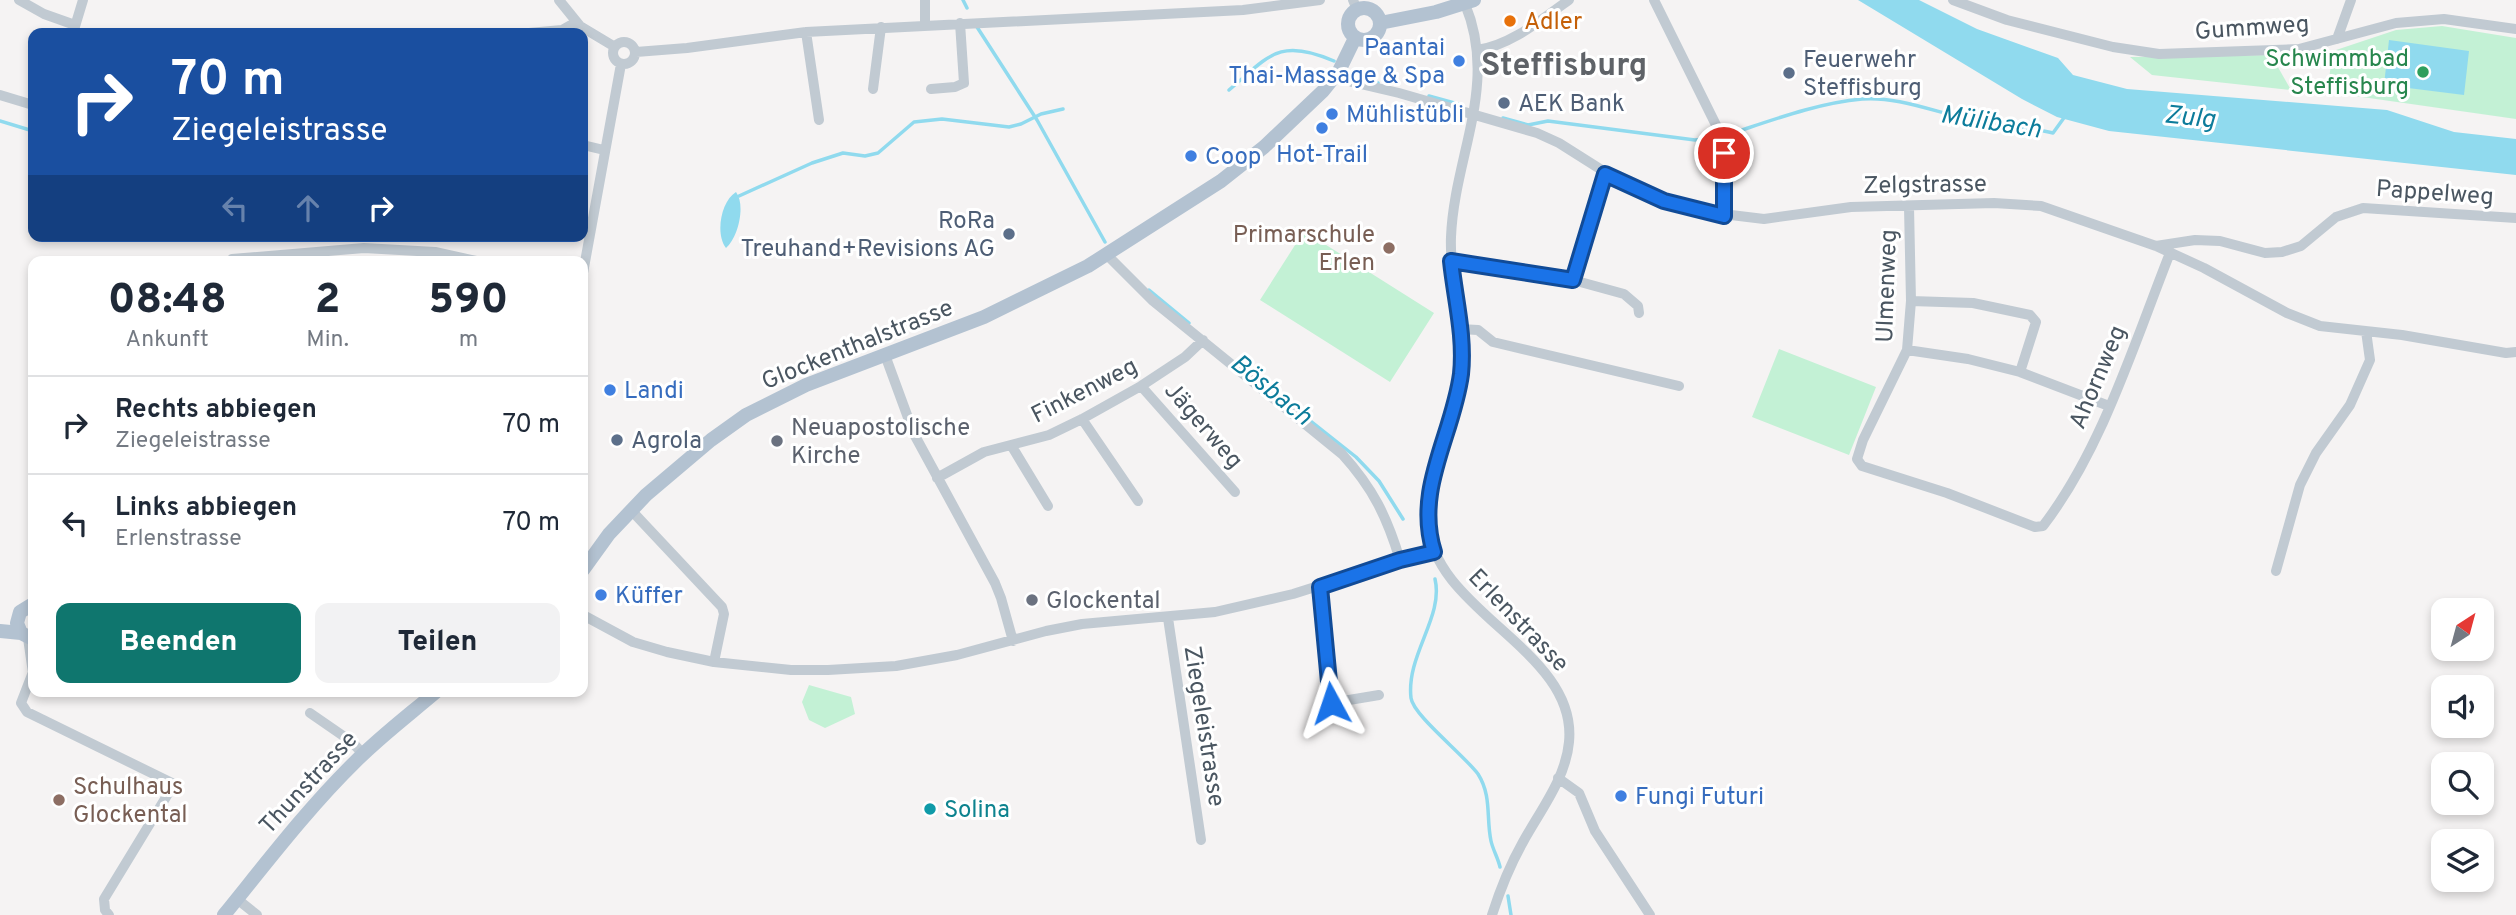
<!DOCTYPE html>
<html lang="de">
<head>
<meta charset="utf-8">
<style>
	body { margin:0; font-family:Overpass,sans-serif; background:#f2f2f3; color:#1f2937; height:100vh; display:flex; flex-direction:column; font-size:26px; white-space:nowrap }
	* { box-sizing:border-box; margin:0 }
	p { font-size:23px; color:#747a83 }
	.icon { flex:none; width:38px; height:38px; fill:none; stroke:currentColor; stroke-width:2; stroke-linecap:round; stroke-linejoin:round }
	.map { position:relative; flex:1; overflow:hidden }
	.sheet { position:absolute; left:28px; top:256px; width:560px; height:441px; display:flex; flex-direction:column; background:#fff; border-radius:14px; box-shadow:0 4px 10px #0003 }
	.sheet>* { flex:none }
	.hud { position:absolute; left:28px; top:28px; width:560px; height:214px; border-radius:14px; box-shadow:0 4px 10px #0003; background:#1a4fa0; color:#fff; overflow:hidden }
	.needle { width:46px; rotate:36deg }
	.buttons { position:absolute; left:2431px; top:598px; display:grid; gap:14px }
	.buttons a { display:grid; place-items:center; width:63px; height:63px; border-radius:14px; background:#fff; box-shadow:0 4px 10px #0003; font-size:35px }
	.pin { position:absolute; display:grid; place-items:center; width:60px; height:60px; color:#fff; margin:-30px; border:4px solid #fff; border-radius:50%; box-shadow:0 2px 7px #0007 }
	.me { position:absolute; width:77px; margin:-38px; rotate:355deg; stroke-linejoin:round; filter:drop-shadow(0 0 5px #0008) }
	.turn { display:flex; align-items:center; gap:24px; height:147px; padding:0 28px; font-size:32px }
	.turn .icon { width:91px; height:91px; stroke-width:2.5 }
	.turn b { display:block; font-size:49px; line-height:60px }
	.lanes { display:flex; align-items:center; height:66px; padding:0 28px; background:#0003; justify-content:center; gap:35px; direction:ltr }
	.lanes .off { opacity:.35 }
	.eta { display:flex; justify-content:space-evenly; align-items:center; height:119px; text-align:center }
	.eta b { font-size:42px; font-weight:800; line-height:49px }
	.primary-button { display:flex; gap:14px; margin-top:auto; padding:14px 28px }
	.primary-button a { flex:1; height:80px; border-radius:14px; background:#0f766e; color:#fff; font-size:28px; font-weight:800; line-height:80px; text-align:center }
	.primary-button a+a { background:#f2f2f3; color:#1f2937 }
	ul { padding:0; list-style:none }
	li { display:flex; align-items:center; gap:21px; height:98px; padding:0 28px; border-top:2px solid #e0e1e3 }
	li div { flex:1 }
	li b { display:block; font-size:26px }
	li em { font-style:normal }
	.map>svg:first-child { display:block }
	.green { fill:#c3f1d5 }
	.water { fill:#90daee }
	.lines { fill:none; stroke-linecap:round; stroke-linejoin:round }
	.stream { stroke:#90daee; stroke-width:3.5 }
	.minor { stroke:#c1cad2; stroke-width:10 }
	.major { stroke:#b3c2d1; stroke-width:14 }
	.route-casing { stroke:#114b97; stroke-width:18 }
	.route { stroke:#1a73e8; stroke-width:12 }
	.food-dot { fill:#e8710a; stroke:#fff; stroke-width:2.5 }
	.shop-dot { fill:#3f7fe0; stroke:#fff; stroke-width:2.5 }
	.leisure-dot { fill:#2e9e5b; stroke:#fff; stroke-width:2.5 }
	.service-dot { fill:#5c6f8a; stroke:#fff; stroke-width:2.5 }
	.education-dot { fill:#8d6e63; stroke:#fff; stroke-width:2.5 }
	.worship-dot { fill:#6b7280; stroke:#fff; stroke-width:2.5 }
	.culture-dot { fill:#0f9aa8; stroke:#fff; stroke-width:2.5 }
	.labels { text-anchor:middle; stroke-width:6; stroke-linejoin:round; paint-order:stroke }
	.food-label { font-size:24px; fill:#c56008; stroke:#fff; text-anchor:start }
	.street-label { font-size:24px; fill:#4a5661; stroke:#fff }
	.shop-label { font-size:24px; fill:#366cbe; stroke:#fff; text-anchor:start }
	.leisure-label { font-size:24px; fill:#27864d; stroke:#fff; text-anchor:end }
	.service-label { font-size:24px; fill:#4e5e75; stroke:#fff; text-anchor:start }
	.education-label { font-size:24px; fill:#785e54; stroke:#fff; text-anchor:end }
	.worship-label { font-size:24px; fill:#5b616d; stroke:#fff; text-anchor:start }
	.culture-label { font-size:24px; fill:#0d838f; stroke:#fff; text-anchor:start }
	.water-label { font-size:26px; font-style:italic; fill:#0c7c9b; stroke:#fff }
	.district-label { font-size:32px; font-weight:bold; fill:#5f6368; stroke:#fff }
</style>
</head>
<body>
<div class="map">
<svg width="2516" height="915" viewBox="0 0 2516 915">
	<rect width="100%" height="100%" fill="#f5f3f3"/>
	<!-- green -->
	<path class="green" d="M 2442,26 L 2516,38 L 2516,119 L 2327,92 L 2333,51 L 2396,30 Z
		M 2271,55 L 2291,90 L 2152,75 L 2130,57 Z
		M 1304,231 L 1434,313 L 1390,382 L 1260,300 Z
		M 1779,349 L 1876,387 L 1849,455 L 1752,417 Z
		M 809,685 L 851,697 L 855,714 L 825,728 L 809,720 L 802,702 Z"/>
	<!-- water -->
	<path class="water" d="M 1858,0 L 1919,0 L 1977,29 L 2058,58 L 2073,75 L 2127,89 L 2387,110 L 2454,132 L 2516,139 L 2516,175 L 2109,131 L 2057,117 L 2022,99 Z
		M 2389,40 L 2469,51 L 2464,95 L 2384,85 Z
		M 736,192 C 746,205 738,238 726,248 C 715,234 721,201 736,192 Z"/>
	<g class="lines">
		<!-- stream -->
		<path class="stream" d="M 963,0 L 967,8
			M 977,27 L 1037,120 L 1105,242
			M 1360,78 L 1378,83
			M 1229,90 C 1269,56 1279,37 1334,61
			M 1429,96 L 1458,104
			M 1503,118 L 1528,125 L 1548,121 L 1695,140 L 1712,138
			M 0,121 L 33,131
			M 1727,135 C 1770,121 1817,103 1862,99 C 1899,96 1937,113 1973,120 C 1999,125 2026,127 2053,133 L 2066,115
			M 739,196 L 812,163 L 843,153 L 865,156 L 878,153 L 914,122 L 942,119 L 1009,127 L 1021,124 L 1041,114 L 1063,109
			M 1149,290 L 1189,323
			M 1260,381 L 1356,457 L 1379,481 L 1403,519
			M 1435,579 C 1444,617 1406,655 1411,698 C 1413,715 1464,755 1478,774 C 1492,796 1486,818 1491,841 C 1493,850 1498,858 1500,867
			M 1508,896 L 1511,915"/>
		<!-- minor -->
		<path class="minor" d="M 19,0 L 44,14 L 75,25
			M 559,0 L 580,26 L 615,47
			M 1353,0 L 1357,10
			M 1654,0 L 1718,129 L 1724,153 L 1724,216
			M 1953,0 L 2007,20 L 2113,47 L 2159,54 L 2299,49 L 2396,23 L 2444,19 L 2516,29
			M 1465,4 C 1499,85 1454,157 1451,237 C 1449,285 1467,332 1460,379 C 1453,428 1426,472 1428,523 C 1433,612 1578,650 1569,742 C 1566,778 1540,811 1523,842 C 1510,865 1500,890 1492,915
			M 925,25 L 925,0
			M 806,32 L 819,120
			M 73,33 L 83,0
			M 529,33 L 562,30 L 576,22
			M 2337,39 L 2351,0
			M613 53a11 11 0 1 1 22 0a11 11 0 1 1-22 0Z
			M 1477,50 C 1510,46 1542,19 1569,0
			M 636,52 L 687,48 L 806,32 L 1243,10 L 1320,0
			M 1336,75 L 1352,82 L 1399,93 L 1537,133 L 1559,143 L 1627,186 L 1663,201 L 1698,211 L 1764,219 L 1851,207 L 1994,203 L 2041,206 L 2156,246 L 2204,268 L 2287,313 L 2320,326 L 2402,335 L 2506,353 L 2516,352
			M 873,89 L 881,27
			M 931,89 L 955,87 L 964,83 L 960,23
			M 0,95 L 33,105
			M 583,145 L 604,150
			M 1909,207 L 1911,301 L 1907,350 L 1863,440 L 1857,459 L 1862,466 L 1947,493 L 2035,527 L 2043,526 C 2102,449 2134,344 2170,253
			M 2156,246 L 2195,240 L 2220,241 L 2265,253 L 2282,252 L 2301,246 L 2336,217 L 2363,208 L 2516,218
			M 1106,254 L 1152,300 L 1342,454 C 1373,488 1387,517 1400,560
			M 232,259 L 364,248 L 435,252 L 476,261
			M 1451,261 L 1573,280 L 1605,174
			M 583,273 L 621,64
			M 1573,280 L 1624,294 L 1638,306 L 1639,313
			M 1911,301 L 1973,303 L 2030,315 L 2036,322 L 2020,372
			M 1460,329 L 1478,330 L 1493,342 L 1679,386
			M 1907,350 L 1968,359 L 2020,372 L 2109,406
			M 885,355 L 914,434 L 995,583 L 1001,598 L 1013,641
			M 1141,386 L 1235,492
			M 1082,419 L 1138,501
			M 1011,445 L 1048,506
			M 937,478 L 984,452 L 1049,435 L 1082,419 L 1141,386 L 1185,357 L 1203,340
			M 631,510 L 722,607 L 724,614 L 714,662
			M 2276,571 L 2300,485 L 2316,453 L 2350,405 L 2370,360 L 2366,331
			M 1320,587 L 1331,703 L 1379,695
			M 583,615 L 633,642 L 667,652 L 714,662 L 791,670 L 828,670 L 896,666 L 957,655 L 1046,631 L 1082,624 L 1215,612 L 1293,594 L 1400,560 L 1434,552
			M 1168,618 L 1201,840
			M 28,638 L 33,673
			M 33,672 L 21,703 L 27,712 L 174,784 L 104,899 L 105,910 L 109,915
			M 310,713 L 352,742 L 363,754
			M 1558,778 L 1579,793 L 1595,831 L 1650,915
			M 237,899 L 257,915"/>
		<!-- major -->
		<path class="major" d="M1348 24a16 16 0 1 1 32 0a16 16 0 1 1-32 0Z
			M 1380,23 L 1436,12 L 1474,0
			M 583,570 L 609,534 L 646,495 L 711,440 L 746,415 L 806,385 L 984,317 L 1088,266 L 1221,181 L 1264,147 L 1323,91 L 1339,71 L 1355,38
			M 33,604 L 20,612 L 17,623 L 21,633 L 33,639
			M 0,631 L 21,633
			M 224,915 C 267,862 308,808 356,761 C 381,736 410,714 437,691"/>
	</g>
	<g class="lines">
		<!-- route casing -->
		<g class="route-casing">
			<path id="route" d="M 1331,703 L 1320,587 L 1400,560 L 1434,552 C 1414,489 1453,435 1461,374 C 1465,336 1455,299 1451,261 L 1573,280 L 1605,174 L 1664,201 L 1724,216 L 1724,153"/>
		</g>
		<!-- route -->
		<use href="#route" class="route"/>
	</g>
	<!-- markers -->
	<circle class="food-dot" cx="1510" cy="21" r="7"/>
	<g class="shop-dot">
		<circle cx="1459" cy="61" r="7"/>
		<circle cx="1332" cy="114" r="7"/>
		<circle cx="1322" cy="128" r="7"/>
		<circle cx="1191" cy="156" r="7"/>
		<circle cx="610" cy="390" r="7"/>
		<circle cx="601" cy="595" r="7"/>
		<circle cx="1621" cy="796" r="7"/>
	</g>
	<circle class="leisure-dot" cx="2423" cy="72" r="7"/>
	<g class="service-dot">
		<circle cx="1789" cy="73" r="7"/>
		<circle cx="1504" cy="103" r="7"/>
		<circle cx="1009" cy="234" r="7"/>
		<circle cx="617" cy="440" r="7"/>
	</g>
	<g class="education-dot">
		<circle cx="1389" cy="248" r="7"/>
		<circle cx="59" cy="800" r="7"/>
	</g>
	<g class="worship-dot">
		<circle cx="777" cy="441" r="7"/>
		<circle cx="1032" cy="600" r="7"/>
	</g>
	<circle class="culture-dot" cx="930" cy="809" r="7"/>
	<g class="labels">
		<!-- food labels -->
		<g class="food-label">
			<text x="1524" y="29">Adler</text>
		</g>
		<!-- street labels -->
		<g class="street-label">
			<text transform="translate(2252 27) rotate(-4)" y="8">Gummweg</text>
			<text transform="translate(1925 184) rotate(-1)" y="8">Zelgstrasse</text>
			<text transform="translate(2435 192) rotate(4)" y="8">Pappelweg</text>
			<text transform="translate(1886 286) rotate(-88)" y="8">Ulmenweg</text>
			<text transform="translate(857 344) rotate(-22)" y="8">Glockenthalstrasse</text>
			<text transform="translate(2097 377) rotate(-67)" y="8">Ahornweg</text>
			<text transform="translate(1084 390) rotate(-27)" y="8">Finkenweg</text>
			<text transform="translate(1204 425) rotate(49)" y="8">Jägerweg</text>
			<text transform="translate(1519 620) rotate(46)" y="8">Erlenstrasse</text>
			<text transform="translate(1205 726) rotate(81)" y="8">Ziegeleistrasse</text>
			<text transform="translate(308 782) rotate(-47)" y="8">Thunstrasse</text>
		</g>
		<!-- shop labels -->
		<g class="shop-label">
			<text x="1445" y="55" text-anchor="end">Paantai<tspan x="1445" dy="28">Thai-Massage &amp; Spa</tspan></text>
			<text x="1346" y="122">Mühlistübli</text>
			<text x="1322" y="162" text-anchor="middle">Hot-Trail</text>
			<text x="1205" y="164">Coop</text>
			<text x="624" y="398">Landi</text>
			<text x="615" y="603">Küffer</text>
			<text x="1635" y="804">Fungi Futuri</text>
		</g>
		<!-- leisure labels -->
		<g class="leisure-label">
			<text x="2409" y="66">Schwimmbad<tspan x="2409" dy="28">Steffisburg</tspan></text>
		</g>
		<!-- service labels -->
		<g class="service-label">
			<text x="1803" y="67">Feuerwehr<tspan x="1803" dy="28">Steffisburg</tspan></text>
			<text x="1518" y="111">AEK Bank</text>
			<text x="995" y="228" text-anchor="end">RoRa<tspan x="995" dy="28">Treuhand+Revisions AG</tspan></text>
			<text x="631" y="448">Agrola</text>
		</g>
		<!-- education labels -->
		<g class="education-label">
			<text x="1375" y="242">Primarschule<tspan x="1375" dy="28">Erlen</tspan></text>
			<text x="73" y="794" text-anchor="start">Schulhaus<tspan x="73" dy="28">Glockental</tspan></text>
		</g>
		<!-- worship labels -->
		<g class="worship-label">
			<text x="791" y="435">Neuapostolische<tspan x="791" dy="28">Kirche</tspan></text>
			<text x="1046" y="608">Glockental</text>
		</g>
		<!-- culture labels -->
		<g class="culture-label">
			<text x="944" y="817">Solina</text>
		</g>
		<!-- water labels -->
		<g class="water-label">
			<text transform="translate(2190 116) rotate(6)" y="9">Zulg</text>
			<text transform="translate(1991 121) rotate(9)" y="9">Mülibach</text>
			<text transform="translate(1272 389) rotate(39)" y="9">Bösbach</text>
		</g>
		<!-- district labels -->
		<g class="district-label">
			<text x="1564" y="75">Steffisburg</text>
		</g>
	</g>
</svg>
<div class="buttons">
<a><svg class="needle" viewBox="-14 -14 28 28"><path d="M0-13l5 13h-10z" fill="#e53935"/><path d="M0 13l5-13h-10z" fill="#747a83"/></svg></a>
<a><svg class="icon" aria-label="sound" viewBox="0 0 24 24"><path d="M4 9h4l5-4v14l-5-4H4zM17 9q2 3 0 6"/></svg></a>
<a><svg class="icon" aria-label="search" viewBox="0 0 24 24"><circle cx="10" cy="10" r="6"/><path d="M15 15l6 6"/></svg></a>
<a><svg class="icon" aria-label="layers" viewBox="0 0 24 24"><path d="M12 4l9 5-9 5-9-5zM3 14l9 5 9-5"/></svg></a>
</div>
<div class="pin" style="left:1724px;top:153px;background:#d93025"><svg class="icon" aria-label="arrive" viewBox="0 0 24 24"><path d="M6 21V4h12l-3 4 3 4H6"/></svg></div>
<svg class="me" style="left:1331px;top:703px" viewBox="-20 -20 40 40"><path d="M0-17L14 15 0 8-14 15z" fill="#1a73e8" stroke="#fff" stroke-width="4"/></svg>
<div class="hud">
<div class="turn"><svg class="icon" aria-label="right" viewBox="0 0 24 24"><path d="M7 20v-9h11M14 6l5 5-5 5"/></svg><div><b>70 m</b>Ziegeleistrasse</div></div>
<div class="lanes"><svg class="icon off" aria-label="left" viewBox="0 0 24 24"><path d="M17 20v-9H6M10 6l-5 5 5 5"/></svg><svg class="icon off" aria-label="ahead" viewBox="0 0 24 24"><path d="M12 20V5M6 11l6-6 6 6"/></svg><svg class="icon" aria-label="right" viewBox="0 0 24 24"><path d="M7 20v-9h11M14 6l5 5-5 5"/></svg></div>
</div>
<section class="sheet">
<div class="eta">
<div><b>08:48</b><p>Ankunft</p></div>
<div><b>2</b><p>Min.</p></div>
<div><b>590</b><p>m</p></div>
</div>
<ul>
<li><svg class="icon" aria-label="right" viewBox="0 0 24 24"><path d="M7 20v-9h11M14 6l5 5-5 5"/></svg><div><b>Rechts abbiegen</b><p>Ziegeleistrasse</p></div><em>70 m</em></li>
<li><svg class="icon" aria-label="left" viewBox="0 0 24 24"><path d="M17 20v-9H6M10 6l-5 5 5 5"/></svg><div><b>Links abbiegen</b><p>Erlenstrasse</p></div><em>70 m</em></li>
</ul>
<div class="primary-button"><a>Beenden</a><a>Teilen</a></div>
</section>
</div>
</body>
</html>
